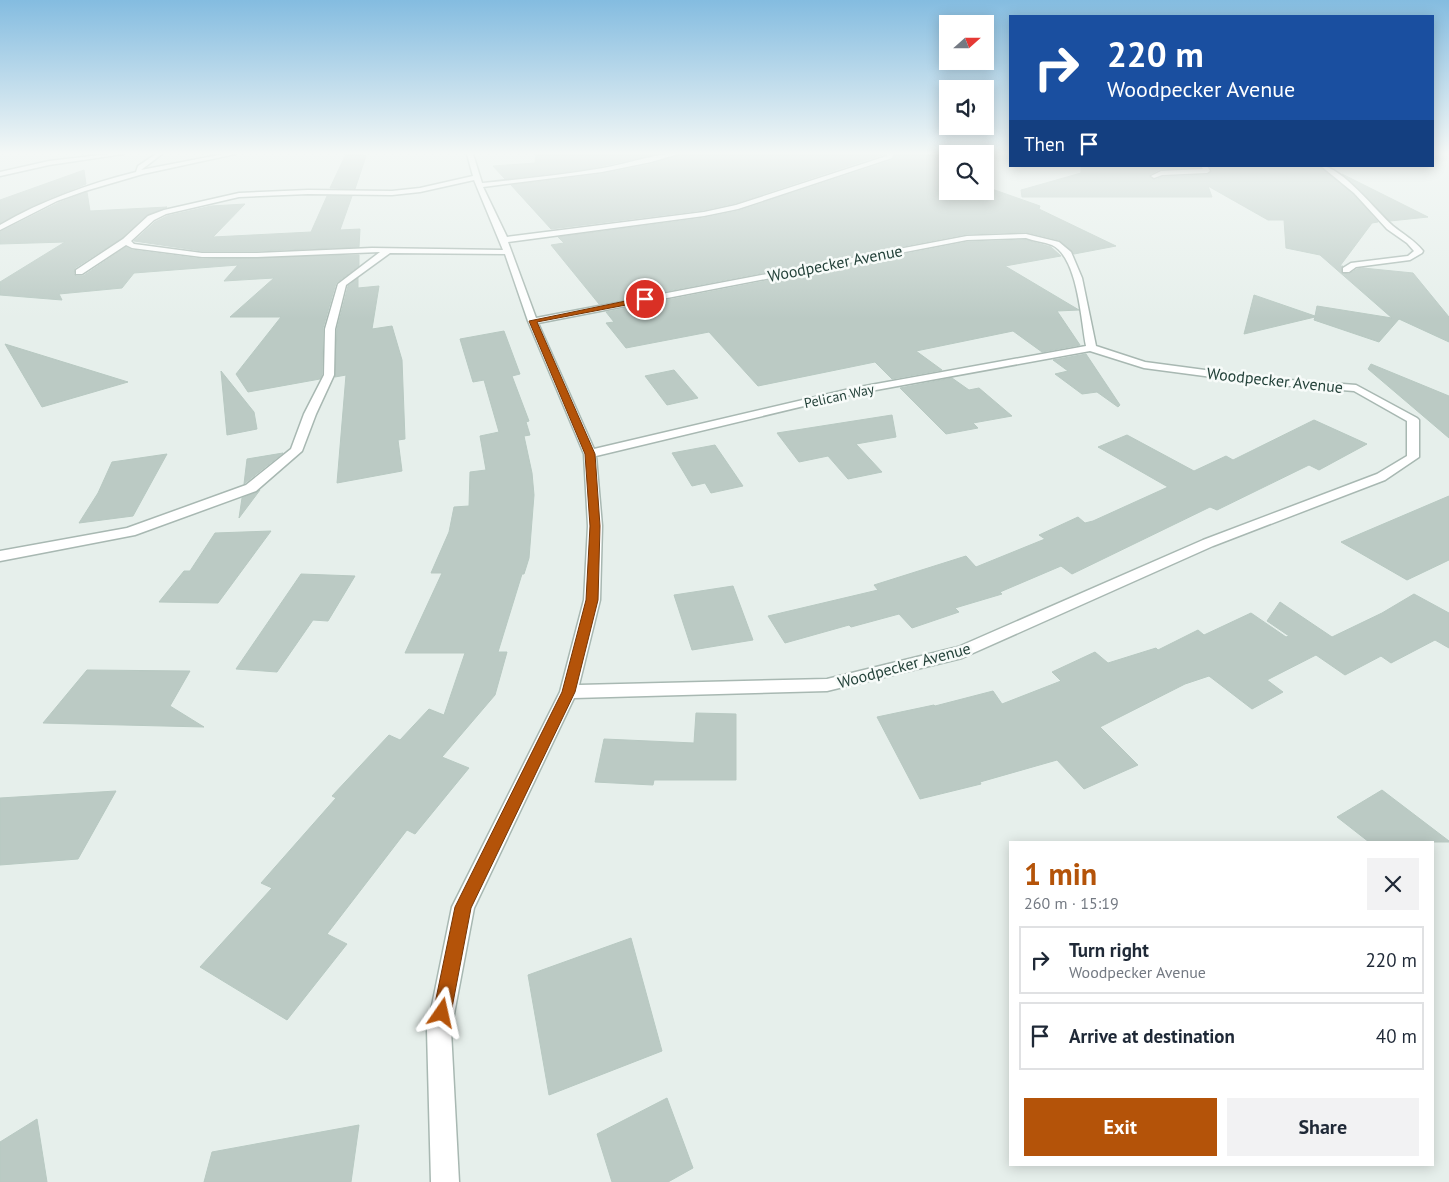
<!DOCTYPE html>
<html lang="en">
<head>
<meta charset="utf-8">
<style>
	body { margin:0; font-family:"PT Sans",sans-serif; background:#f2f2f3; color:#1f2937; height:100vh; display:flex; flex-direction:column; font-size:19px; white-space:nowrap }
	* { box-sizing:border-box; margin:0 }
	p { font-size:16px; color:#747a83 }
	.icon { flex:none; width:28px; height:28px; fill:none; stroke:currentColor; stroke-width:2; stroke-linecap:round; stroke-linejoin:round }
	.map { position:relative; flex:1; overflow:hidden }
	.details { position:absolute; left:1009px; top:841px; width:425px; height:325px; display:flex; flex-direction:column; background:#fff; border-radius:0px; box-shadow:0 2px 12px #0003 }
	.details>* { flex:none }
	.top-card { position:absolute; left:1009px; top:15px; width:425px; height:152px; border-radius:0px; box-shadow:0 2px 12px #0003; background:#1a4fa0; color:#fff; overflow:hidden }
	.needle { width:32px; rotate:69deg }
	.controls { position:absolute; left:939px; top:15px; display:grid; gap:10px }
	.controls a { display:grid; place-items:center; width:55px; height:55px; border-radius:0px; background:#fff; box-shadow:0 2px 12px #0003; font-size:25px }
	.pin { position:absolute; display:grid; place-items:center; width:42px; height:42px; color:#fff; margin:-21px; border:2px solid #fff; border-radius:50%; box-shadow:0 1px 5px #0007 }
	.me { position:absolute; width:55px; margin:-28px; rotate:11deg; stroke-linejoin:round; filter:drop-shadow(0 0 4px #0008) }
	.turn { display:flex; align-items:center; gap:18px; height:105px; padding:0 15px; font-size:22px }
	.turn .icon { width:65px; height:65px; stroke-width:2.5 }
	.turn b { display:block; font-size:35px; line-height:42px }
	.then { display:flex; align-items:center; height:48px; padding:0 15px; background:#0003; gap:10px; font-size:19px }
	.round { display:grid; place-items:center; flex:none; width:52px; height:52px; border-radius:0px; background:#f2f2f3 }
	.overview { display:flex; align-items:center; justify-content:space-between; height:85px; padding:0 15px }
	h1 { font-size:30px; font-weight:700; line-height:38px; color:#b45309 }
	.primary-button { display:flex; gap:10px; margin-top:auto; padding:10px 15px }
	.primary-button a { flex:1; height:58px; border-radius:0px; background:#b45309; color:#fff; font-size:20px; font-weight:700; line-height:58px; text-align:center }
	.primary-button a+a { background:#f2f2f3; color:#1f2937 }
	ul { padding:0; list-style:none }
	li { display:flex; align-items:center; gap:15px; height:68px; margin:0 10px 8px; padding:0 5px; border:2px solid #e0e1e3; border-radius:0px }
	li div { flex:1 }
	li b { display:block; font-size:19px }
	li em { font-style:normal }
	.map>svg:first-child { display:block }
	.building { fill:#bbcac4; stroke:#b8c9c2 }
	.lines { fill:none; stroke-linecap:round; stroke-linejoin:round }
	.minor-casing { stroke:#a8b8b2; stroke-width:3 }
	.minor { fill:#fff; fill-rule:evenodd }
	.route { fill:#b45309; stroke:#753606 }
	.labels { text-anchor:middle; stroke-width:5; stroke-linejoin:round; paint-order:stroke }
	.far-street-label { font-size:14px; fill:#24423a; stroke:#f7fbf9 }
	.street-label { font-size:16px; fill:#24423a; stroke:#f7fbf9 }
</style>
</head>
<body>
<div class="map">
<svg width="1449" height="1182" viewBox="0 0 1449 1182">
	<rect width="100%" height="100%" fill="#e6efeb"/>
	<!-- building -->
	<path class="building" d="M 346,154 L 360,154 L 366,156 L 355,189 L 330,188 Z
		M 536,154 L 658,154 L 588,169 L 505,179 L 493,166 L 535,163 Z
		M 680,154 L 885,154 L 736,203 L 704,210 L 551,229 L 511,185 L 602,174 L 652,164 Z
		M 895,154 L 948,154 L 948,191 L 985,191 L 985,178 L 990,179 L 989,188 L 1040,206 L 1039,209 L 1116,246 L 1074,254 L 1059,240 L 1026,232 L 967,234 L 599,304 L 551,245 L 564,243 L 558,237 L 704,218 L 738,211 L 893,160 Z
		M 1081,166 L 1200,167 L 1160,169 L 1149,175 L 1155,180 L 1162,177 L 1207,175 L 1212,171 L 1209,166 L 1319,166 L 1353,194 L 1378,222 L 1372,223 L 1340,266 L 1343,266 L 1342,273 L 1349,274 L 1357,269 L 1363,268 L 1413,273 L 1449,317 L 1449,342 L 1399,319 L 1379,342 L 1314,320 L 1315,317 L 1244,334 L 1254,295 L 1315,316 L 1317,306 L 1392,318 L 1320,255 L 1286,248 L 1284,220 L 1268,220 L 1208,186 L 1212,197 L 1022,197 L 1021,190 L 1081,173 Z
		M 84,170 L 86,184 L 48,199 L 0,223 L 0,200 Z
		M 1342,174 L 1428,217 L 1390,221 Z
		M 87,192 L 90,211 L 167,207 L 147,215 L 122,238 L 75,268 L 74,274 L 76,276 L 83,276 L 126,247 L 132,250 L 202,259 L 359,255 L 359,266 L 336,283 L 323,328 L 322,375 L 320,379 L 248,392 L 236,374 L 281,317 L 230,317 L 274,278 L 224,281 L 238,265 L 134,273 L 122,288 L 59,294 L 62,300 L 0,295 L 0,282 L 65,242 L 0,244 L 0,232 L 58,203 Z
		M 327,196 L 352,196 L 340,230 L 360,229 L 359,247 L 257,251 L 202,251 L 134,241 L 155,222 L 167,216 L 211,206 L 245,204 L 213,237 L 311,232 Z
		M 1026,240 L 1051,247 L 1061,256 L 1005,266 L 1079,310 L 1057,311 L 1080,345 L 1042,352 L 1013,331 L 916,351 L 942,370 L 892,379 L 875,362 L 758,386 L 709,332 L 626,348 L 606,323 L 614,322 L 606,312 L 967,242 Z
		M 358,278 L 358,288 L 379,286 L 372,329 L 392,326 L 402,360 L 405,439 L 398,440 L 402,471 L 337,483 L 346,375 L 335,377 L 337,329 L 348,286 Z
		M 504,331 L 520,374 L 512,376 L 529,421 L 526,422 L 530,435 L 524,436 L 532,473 L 534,495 L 529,558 L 524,574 L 522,574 L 498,652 L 507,652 L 495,695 L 442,757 L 469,768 L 415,834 L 407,830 L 327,934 L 347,944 L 287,1020 L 200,967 L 272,888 L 261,883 L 336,798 L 332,796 L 389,735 L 400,740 L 429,709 L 444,715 L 465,653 L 405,653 L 442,573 L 431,573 L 449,532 L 454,507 L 469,506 L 470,472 L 486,470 L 480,436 L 499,432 L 484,380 L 473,382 L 460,339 Z
		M 5,344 L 128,382 L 42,407 Z
		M 1086,354 L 1120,405 L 1118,407 L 1097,392 L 1082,394 L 1055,374 L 1068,371 L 1053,360 Z
		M 1371,364 L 1449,396 L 1449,438 L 1368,369 Z
		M 674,370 L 698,398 L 667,405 L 645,376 Z
		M 221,371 L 254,412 L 257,429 L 227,435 Z
		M 952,378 L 969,390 L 979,388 L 1012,416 L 973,423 L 978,428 L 946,434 L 900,388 Z
		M 892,415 L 896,437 L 856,444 L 882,472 L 848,479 L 828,456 L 799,462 L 777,433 Z
		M 1314,420 L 1367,444 L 1319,470 L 1309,465 L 1217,510 L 1210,507 L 1072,574 L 1061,566 L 1000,592 L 1002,594 L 955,608 L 959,612 L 912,628 L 899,614 L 851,627 L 849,625 L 785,643 L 768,616 L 878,590 L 874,585 L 966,556 L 976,567 L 1045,539 L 1039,535 L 1078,517 L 1085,523 L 1093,521 L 1168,487 L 1098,447 L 1127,435 L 1194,471 L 1226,456 L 1233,460 Z
		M 715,445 L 743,486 L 711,493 L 705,483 L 692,486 L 672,453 Z
		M 283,453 L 245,483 L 244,484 L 247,459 Z
		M 167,454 L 133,516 L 79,523 L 98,493 L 112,462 Z
		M 260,490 L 239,518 L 242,498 Z
		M 1449,496 L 1449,560 L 1407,580 L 1341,542 Z
		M 271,531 L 218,603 L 159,602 L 184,571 L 190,571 L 215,533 Z
		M 301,574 L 355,576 L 328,621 L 313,620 L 277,672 L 236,669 Z
		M 733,586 L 753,640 L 692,650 L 674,595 Z
		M 1414,594 L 1449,613 L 1449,648 L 1435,640 L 1391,663 L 1381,656 L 1345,675 L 1316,655 L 1267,680 L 1283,692 L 1252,709 L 1209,676 L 1185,684 L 1100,727 L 1138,765 L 1084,789 L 1057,760 L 980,782 L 981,784 L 920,799 L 877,717 L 934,705 L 935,706 L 993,691 L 1002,704 L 1061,681 L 1052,672 L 1095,652 L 1108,663 L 1156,648 L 1158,650 L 1198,630 L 1204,635 L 1251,613 L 1286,637 L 1289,636 L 1267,621 L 1280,602 L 1332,637 L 1382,613 Z
		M 87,670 L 190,671 L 170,706 L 204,727 L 43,723 Z
		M 696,713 L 736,714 L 736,780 L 654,780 L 653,785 L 595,782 L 604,739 L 694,743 Z
		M 1382,790 L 1449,841 L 1449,842 L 1369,842 L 1337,817 Z
		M 116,791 L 78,859 L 0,865 L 0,798 Z
		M 631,938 L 662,1051 L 549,1095 L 528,975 Z
		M 667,1098 L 693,1168 L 668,1182 L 612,1182 L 597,1134 Z
		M 37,1119 L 47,1182 L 0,1182 L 0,1142 Z
		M 359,1125 L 351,1182 L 204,1182 L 212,1152 Z"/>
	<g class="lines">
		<!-- minor casing -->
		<g class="minor-casing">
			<path id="minor" d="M 109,154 L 123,154 L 49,165 L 0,176 L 0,172 L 49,161 Z
				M 156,154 L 162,154 L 141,170 L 224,154 L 235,154 L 143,174 L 85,191 L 57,201 L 0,230 L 0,225 C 43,200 88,184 136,172 L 138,166 Z
				M 467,154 L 473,154 L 482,183 C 522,179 563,175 603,168 C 623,165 661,152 678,154 L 651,162 L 602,172 L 483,187 L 507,237 L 704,212 L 736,205 L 887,156 L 887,154 L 893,154 L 892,158 L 738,209 L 704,216 L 508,242 L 536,318 L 967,236 L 1026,234 L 1059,242 L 1071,252 L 1082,278 L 1096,346 L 1145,362 L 1265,378 L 1356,385 L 1417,418 L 1419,420 L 1419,457 L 1385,480 L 1213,546 L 962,658 L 827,691 L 574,698 L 474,908 L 451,1030 L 459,1182 L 431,1182 L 427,1030 L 452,907 L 560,692 L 584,600 L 588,526 L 584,454 L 528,321 L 505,254 L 390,253 L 346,285 L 335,329 L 334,375 L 316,414 L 302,451 L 256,491 L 135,535 L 0,561 L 0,551 L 127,528 L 246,485 L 291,449 L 304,414 L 324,375 L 325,329 L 338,284 L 380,252 L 257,257 L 202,257 L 132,248 L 126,245 L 82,274 L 76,274 L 76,270 L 123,239 L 148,216 L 164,210 L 239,193 L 308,190 L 392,191 L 420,188 L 473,176 ZM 474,180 L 503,250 L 372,248 L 257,253 L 202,253 L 134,244 L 131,241 L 154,220 L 166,214 L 239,197 L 308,194 L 392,195 L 420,192 ZM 1026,238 C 1034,241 1044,242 1052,245 C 1078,257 1081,321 1086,346 L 854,388 L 594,449 L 538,323 L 967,240 ZM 1090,351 L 1144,368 L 1265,384 L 1354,391 L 1407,421 L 1407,456 L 1377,474 L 1203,540 L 958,647 L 827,679 L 579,685 L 600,600 L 602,526 L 596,456 L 854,394 Z
				M 1201,166 L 1207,166 L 1210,171 L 1207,173 L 1162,175 L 1154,178 L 1151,176 L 1161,171 L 1203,169 Z
				M 1321,166 C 1341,166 1377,212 1393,226 C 1403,234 1414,240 1423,251 L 1422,253 L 1410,260 L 1356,267 L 1349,272 L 1343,272 L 1343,268 L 1351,263 L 1408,256 L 1414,251 L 1407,243 L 1387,229 L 1354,193 Z"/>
		</g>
		<!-- minor -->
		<use href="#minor" class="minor"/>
	</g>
	<!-- sky -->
	<linearGradient id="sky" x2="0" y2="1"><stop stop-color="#84bce0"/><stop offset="0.48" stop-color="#f4f8f6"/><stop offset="1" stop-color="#f4f8f6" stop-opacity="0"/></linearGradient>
	<rect width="1449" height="319" fill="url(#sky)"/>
	<!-- route -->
	<path class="route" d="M 645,297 L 647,298 L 647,301 L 537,322 L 595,454 L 600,526 L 598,600 L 575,692 L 471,908 L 451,1013 L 449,1019 L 442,1022 L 436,1019 L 433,1013 L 455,907 L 562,692 L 586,600 L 590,526 L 585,454 L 529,321 Z"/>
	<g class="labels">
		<!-- far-street labels -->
		<g class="far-street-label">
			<text transform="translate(839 396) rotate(-12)" y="5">Pelican Way</text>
		</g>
		<!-- street labels -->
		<g class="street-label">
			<text transform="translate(835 263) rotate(-11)" y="6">Woodpecker Avenue</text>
			<text transform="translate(1275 380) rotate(6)" y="6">Woodpecker Avenue</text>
			<text transform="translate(904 665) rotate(-15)" y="6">Woodpecker Avenue</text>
		</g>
	</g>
</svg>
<div class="controls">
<a><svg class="needle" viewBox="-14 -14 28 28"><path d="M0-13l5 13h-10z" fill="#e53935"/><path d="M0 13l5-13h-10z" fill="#747a83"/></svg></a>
<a><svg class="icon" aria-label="sound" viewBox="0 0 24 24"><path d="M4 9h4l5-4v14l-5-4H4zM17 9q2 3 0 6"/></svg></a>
<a><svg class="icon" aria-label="search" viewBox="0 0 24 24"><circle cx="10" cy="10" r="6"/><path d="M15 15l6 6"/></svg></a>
</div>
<div class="pin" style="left:645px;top:299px;background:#d93025"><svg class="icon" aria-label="arrive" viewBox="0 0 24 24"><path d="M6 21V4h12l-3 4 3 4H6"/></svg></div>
<svg class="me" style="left:442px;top:1013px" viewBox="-20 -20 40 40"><path d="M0-17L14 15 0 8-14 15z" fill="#b45309" stroke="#fff" stroke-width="4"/></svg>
<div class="top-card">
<div class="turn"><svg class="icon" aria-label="right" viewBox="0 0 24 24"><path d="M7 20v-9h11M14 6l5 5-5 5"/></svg><div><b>220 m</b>Woodpecker Avenue</div></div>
<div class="then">Then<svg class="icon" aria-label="arrive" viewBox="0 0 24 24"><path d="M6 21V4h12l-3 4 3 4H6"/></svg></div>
</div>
<section class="details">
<div class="overview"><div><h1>1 min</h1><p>260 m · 15:19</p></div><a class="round"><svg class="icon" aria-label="close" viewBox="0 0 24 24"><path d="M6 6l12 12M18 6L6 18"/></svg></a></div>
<ul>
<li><svg class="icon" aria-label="right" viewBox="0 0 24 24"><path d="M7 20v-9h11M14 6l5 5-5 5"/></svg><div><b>Turn right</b><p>Woodpecker Avenue</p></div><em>220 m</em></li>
<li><svg class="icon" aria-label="arrive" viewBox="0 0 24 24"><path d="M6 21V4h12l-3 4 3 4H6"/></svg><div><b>Arrive at destination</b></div><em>40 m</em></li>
</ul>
<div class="primary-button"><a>Exit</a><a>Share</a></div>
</section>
</div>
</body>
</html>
